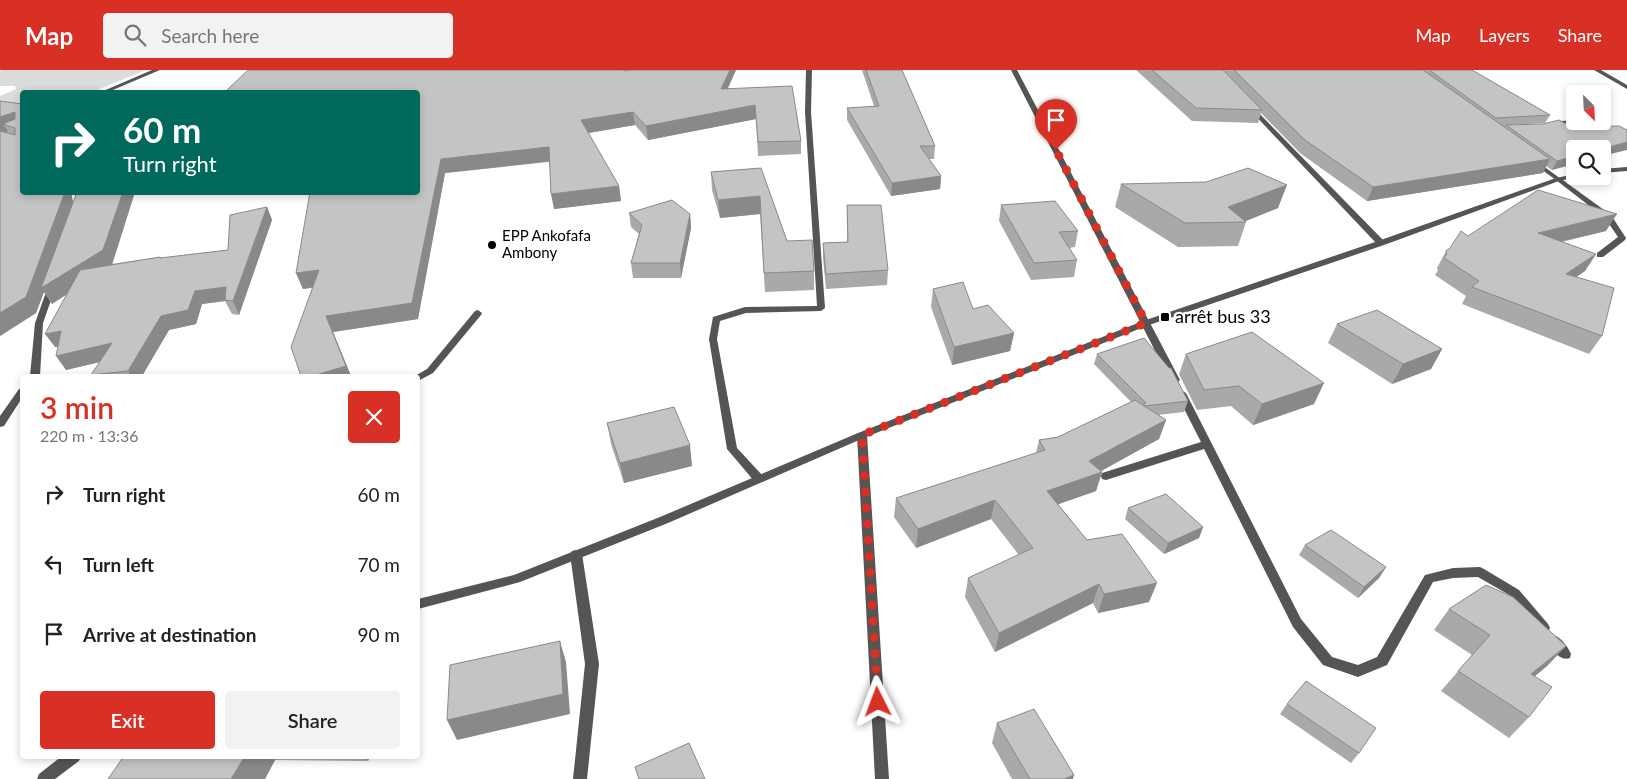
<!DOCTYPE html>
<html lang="en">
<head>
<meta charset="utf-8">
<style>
	body { margin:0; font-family:Lato,sans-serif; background:#f2f2f2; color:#222; height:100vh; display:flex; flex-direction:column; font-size:19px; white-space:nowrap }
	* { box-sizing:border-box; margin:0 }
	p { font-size:16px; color:#767676 }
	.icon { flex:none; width:28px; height:28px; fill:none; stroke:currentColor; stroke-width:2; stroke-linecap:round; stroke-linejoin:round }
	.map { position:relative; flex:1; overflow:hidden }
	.panel { position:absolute; left:20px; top:304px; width:400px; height:385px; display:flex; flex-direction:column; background:#fff; border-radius:5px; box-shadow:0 2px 8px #0003 }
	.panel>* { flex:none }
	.top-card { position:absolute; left:20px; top:20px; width:400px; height:105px; border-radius:5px; box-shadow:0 2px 8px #0003; background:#00695c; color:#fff; overflow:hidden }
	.needle { width:32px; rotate:156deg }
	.buttons { position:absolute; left:1566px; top:15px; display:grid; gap:10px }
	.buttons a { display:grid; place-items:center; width:45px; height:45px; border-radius:5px; background:#fff; box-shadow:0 2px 8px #0003; font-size:25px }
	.pin { position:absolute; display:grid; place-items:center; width:42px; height:42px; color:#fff; margin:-51px -21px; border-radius:50% 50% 50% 0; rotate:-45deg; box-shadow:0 0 5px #0007 }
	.pin .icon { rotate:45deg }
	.me { position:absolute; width:55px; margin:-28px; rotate:357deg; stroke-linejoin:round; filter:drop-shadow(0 0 4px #0008) }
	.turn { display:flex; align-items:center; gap:18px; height:105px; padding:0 20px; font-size:22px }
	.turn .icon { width:65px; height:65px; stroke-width:2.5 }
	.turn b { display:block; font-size:35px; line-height:42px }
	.round { display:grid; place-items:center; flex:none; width:52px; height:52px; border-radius:5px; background:#f2f2f2 }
	.overview { display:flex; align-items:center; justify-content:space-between; height:85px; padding:0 20px }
	h1 { font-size:30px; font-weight:600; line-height:38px; color:#d93025 }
	.cta { display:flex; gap:10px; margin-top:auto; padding:10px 20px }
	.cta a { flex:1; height:58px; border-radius:5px; background:#d93025; color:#fff; font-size:20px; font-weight:600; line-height:58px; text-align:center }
	.cta a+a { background:#f2f2f2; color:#222 }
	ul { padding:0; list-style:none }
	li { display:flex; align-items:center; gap:15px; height:70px; padding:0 20px }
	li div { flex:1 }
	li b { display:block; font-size:19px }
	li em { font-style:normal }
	header { display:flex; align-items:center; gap:30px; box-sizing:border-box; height:70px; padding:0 25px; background:#d93025; color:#fff }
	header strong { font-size:24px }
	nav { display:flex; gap:28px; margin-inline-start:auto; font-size:18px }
	.search { width:350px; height:45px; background:#f2f2f2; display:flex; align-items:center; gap:12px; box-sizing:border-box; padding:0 18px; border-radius:5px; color:#767676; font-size:19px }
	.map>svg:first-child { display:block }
	.green { fill:#dcdcdc }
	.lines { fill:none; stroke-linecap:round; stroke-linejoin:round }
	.service { fill:#555; fill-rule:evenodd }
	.minor { fill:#555; fill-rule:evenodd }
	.tertiary { fill:#555; fill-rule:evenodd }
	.wall { fill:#a9a9a9 }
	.shaded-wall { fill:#898989 }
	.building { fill:#c4c4c4; stroke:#898989 }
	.route { stroke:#d93025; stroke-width:9; stroke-dasharray:0 16.2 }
	.poi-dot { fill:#000; stroke:#fff; stroke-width:2 }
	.labels { text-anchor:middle; stroke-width:4.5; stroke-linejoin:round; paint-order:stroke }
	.far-poi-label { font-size:15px; fill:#000; stroke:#fff; text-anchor:start }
	.poi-label { font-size:18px; fill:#000; stroke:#fff; text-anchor:start }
</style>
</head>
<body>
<header>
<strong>Map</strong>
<div class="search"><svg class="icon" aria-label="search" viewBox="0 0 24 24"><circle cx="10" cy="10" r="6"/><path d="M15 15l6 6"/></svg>Search here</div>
<nav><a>Map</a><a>Layers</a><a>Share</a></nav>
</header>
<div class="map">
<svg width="1627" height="709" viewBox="0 0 1627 709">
	<rect width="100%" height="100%" fill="#fff"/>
	<!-- green -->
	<path class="green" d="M 3,0 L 146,0 L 92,22 L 22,22 L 22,41 L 0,38 L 0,26 L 16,19 L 15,16 L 0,16 L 0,1 Z"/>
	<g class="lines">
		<!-- service -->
		<path class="service" d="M 1562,51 C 1585,50 1606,55 1627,65 L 1627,69 C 1612,64 1598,57 1581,55 C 1573,54 1556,58 1550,55 Z
			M 1556,108 L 1560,108 L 1611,145 L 1626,168 L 1625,170 L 1603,187 L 1597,187 L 1597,183 L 1618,167 L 1605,148 L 1556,110 Z"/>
		<!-- minor -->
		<path class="minor" d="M 152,0 L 160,0 L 108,22 L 101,22 Z
			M 806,0 L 812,0 L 811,42 L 825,238 L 821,241 L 746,243 L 720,251 L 717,269 L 737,378 L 763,406 L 764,409 L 763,412 L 755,412 L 727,379 L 709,269 L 713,247 L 745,237 L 817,236 L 805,42 Z
			M 1011,0 L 1017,0 L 1180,310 L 1178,312 L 1172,312 L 1170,310 Z
			M 1594,0 L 1601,0 L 1627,15 L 1627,19 Z
			M 1249,37 L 1253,37 L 1384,171 L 1384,175 L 1378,175 L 1249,39 Z
			M 1531,90 L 1535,90 L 1561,109 L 1556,110 L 1531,92 Z
			M 478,240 L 482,243 L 481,245 L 433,303 L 418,311 L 418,306 L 415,306 L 427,299 L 475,241 Z
			M 22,318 L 22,328 L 4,356 L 0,357 L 0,346 L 19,319 Z
			M 1181,320 L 1186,323 L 1301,549 L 1332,587 L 1358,595 L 1377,587 L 1425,505 L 1453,498 L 1480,497 L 1484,499 L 1519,520 L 1548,554 L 1550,558 L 1548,562 L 1544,563 L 1540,562 L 1511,526 L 1478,507 L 1453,508 L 1433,512 L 1387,595 L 1358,607 L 1323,595 L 1293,557 L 1204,379 L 1106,410 L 1102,409 L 1101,406 L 1102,403 L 1201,372 L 1176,323 Z
			M 862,362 L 867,365 L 889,709 L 875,709 L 857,365 Z
			M 576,480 L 580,481 L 582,484 L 599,594 L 587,709 L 573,709 L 585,594 L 570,484 L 572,481 Z
			M 1553,565 C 1561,567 1568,577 1571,584 L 1570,588 C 1559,592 1551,578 1547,570 L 1548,566 Z
			M 62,686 L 81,686 L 79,691 L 55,709 L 37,709 L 39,704 Z"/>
		<!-- tertiary -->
		<path class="tertiary" d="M 1627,97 L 1627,101 L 1602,103 L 1602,99 Z
			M 1575,104 L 1575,106 L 1578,106 L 1577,107 L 1559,111 L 1384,175 L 1149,255 L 866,367 L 668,453 L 520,512 L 418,539 L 418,529 L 514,505 L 660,447 L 858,363 L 1143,251 L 1378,171 L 1556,108 Z
			M 49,214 L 52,214 L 56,216 L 43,253 L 40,306 L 30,306 L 35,253 Z"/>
	</g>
	<!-- wall -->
	<path class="wall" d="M 736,0 L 728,18 L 801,71 L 801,84 L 758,86 L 756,49 L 648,70 L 635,55 L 588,63 L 619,116 L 621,131 L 554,139 L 549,92 L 445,103 L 418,249 L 333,262 L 351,306 L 301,306 L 312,218 L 303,219 L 296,203 L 418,22 L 624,1 Z
		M 862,0 L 902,0 L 935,76 L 934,89 L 929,89 L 941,106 L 940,119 L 891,126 L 847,50 L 847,38 L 874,36 Z
		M 1136,0 L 1472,0 L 1550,45 L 1545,53 L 1510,55 L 1572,57 L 1619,56 L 1552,100 L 1546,96 L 1543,103 L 1367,131 L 1300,83 L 1261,43 L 1258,53 L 1192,51 Z
		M 0,31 L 22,34 L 22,122 L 71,122 L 73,133 L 77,122 L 149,122 L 134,125 L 112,194 L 160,187 L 161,188 L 228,180 L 267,137 L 272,150 L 239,245 L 232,244 L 225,231 L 202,234 L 196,254 L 169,260 L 142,306 L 92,306 L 91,305 L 100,292 L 66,300 L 58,277 L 55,277 L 66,224 L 52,234 L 44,222 L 36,243 L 0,266 Z
		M 761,98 L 787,171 L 814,201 L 814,220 L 765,222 L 760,144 L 720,148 L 712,120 L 711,102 Z
		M 1121,114 L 1278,138 L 1245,151 L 1246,152 L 1238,176 L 1178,177 L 1115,137 Z
		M 847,135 L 888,200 L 887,215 L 826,219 L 823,188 L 823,173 L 847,172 Z
		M 1001,135 L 1078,161 L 1075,177 L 1069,178 L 1077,190 L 1074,207 L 1031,210 L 999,151 Z
		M 629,143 L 690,144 L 691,158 L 681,208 L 633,208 L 631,193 L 639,164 L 631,157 Z
		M 1606,161 L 1562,172 L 1596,184 L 1585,201 L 1576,207 L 1602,266 L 1589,284 L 1462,234 L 1466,226 L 1435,205 L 1438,200 L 1437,198 L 1446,181 L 1468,166 Z
		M 933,219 L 973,239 L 1014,263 L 1010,281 L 952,295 L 931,237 Z
		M 1337,254 L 1442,279 L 1431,299 L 1392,314 L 1328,273 Z
		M 1097,284 L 1188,331 L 1184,342 L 1158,345 L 1166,350 L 1159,369 L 1101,401 L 1102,402 L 1096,421 L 1058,434 L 1087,470 L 1149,532 L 1098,543 L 1093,533 L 995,582 L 965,527 L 968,508 L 1019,485 L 991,449 L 916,478 L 894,447 L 896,428 L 1036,383 L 1039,370 L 1058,367 L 1131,332 L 1094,294 Z
		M 1186,284 L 1314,334 L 1253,355 L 1231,336 L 1197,340 L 1179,304 Z
		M 607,353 L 692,396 L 624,413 L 611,374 Z
		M 1128,438 L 1203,457 L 1199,468 L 1164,484 L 1125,449 Z
		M 1305,475 L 1386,497 L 1379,508 L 1358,528 L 1299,485 Z
		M 1449,539 L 1566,576 L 1547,596 L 1535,606 L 1529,647 L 1509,668 L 1441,621 L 1472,585 L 1434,560 Z
		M 1287,634 L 1359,683 L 1351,693 L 1280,644 Z
		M 997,653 L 1073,709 L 1012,709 L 992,673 Z
		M 124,686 L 370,686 L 368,691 L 275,690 L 265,709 L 108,709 Z"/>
	<!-- shaded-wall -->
	<path class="shaded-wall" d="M 730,0 L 736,0 L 722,31 L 721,19 Z
		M 755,35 L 756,49 L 648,70 L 646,56 Z
		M 15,42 L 22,55 L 3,54 L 8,61 L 0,64 L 0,47 Z
		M 633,42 L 635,55 L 583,64 L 581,50 Z
		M 1627,72 L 1627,80 L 1602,86 L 1602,79 Z
		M 549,77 L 552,91 L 445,103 L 418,249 L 333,262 L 351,306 L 313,306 L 326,246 L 441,89 Z
		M 1575,86 L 1575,94 L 1552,100 L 1557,91 Z
		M 1550,89 L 1543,103 L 1367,131 L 1373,117 Z
		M 941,106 L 940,119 L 891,126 L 892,113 Z
		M 1287,115 L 1278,138 L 1241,153 L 1228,137 Z
		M 619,116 L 621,131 L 554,139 L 551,124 Z
		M 65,122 L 71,122 L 74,137 L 123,122 L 149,122 L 134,125 L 112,195 L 52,234 L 44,222 L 36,243 L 0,266 L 0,243 Z
		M 760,126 L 760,144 L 720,148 L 718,130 Z
		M 267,137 L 272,150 L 239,245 L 233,231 Z
		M 690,144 L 691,158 L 681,208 L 680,193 Z
		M 1617,144 L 1606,161 L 1528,179 L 1538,163 Z
		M 1596,184 L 1585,201 L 1555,222 L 1566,204 Z
		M 319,200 L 325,215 L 303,219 L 296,203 Z
		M 226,217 L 225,231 L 202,234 L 196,254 L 169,260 L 142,306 L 131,306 L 128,301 L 161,246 L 195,221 Z
		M 61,261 L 71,275 L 55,277 L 45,264 Z
		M 1014,263 L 1010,281 L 952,295 L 954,277 Z
		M 112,273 L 121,287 L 66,300 L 56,286 Z
		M 1442,279 L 1431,299 L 1392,314 L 1403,294 Z
		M 1324,313 L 1314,334 L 1253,355 L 1262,334 Z
		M 1166,350 L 1159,369 L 1094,405 L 1102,402 L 1096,421 L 1042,440 L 1047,421 L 1089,391 Z
		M 690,375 L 692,396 L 624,413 L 620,393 Z
		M 995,430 L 991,449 L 916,478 L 918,459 Z
		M 1203,457 L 1199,468 L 1164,484 L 1168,473 Z
		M 1386,497 L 1379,508 L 1358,528 L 1364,517 Z
		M 1157,513 L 1149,532 L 1098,543 L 1104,524 Z
		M 1099,514 L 1093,533 L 995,582 L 999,563 Z
		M 560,571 L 566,592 L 570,644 L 457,670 L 447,650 Z
		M 1566,576 L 1547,596 L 1513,624 L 1531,604 Z
		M 245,686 L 272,686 L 275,690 L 265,709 L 231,709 Z
		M 364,686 L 370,686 L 368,691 Z
		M 1074,705 L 1073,709 L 1064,709 Z"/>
	<!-- building -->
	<path class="building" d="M 248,0 L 624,0 L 624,1 L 631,0 L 730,0 L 721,19 L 792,16 L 801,71 L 758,72 L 755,35 L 646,56 L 633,42 L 581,50 L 619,116 L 551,124 L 549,77 L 441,89 L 412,233 L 326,246 L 346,296 L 313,306 L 301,306 L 291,277 L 319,200 L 296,203 L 310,122 L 418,122 L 418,22 L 225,22 Z
		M 866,0 L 902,0 L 935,76 L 920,76 L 941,106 L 892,113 L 847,38 L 879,36 Z
		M 1152,0 L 1223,0 L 1262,40 L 1196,38 Z
		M 1234,0 L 1423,0 L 1550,89 L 1373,117 L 1305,70 Z
		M 1429,0 L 1472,0 L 1550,45 L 1496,48 Z
		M 0,31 L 22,34 L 22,122 L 65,122 L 26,227 L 0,243 L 0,61 L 15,65 L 15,58 L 3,54 L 15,49 L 15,42 L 0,47 Z
		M 1559,50 L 1572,57 L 1619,56 L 1627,60 L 1627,72 L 1602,79 L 1575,79 L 1575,86 L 1557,91 L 1506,55 L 1543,54 Z
		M 761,98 L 787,171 L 812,170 L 814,201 L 764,203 L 760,126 L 718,130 L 711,102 Z
		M 1248,98 L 1287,115 L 1228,137 L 1246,152 L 1185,153 L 1121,114 L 1206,112 Z
		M 1538,120 L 1617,144 L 1538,163 L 1596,184 L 1566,204 L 1614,218 L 1602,266 L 1472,217 L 1479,211 L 1444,188 L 1447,184 L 1446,181 L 1450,178 L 1461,161 L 1468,166 Z
		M 77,122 L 123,122 L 103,180 L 41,218 Z
		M 672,130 L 690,144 L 680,193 L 631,193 L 642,155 L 629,143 Z
		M 1055,131 L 1078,161 L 1059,162 L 1077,190 L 1034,193 L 1001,135 Z
		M 847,135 L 881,135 L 888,200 L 826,204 L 823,173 L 848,172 Z
		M 267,137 L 233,231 L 225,230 L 226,217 L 195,221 L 188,240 L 161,246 L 128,301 L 91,305 L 112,273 L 56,286 L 61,261 L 45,264 L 80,200 L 160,187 L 160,188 L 228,180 L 230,145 Z
		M 963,212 L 973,239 L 988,235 L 1014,263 L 954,277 L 933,219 Z
		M 1377,240 L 1442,279 L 1403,294 L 1337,254 Z
		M 1252,262 L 1324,313 L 1262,334 L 1239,316 L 1204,320 L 1186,284 Z
		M 1144,268 L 1169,298 L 1171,298 L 1188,331 L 1145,336 L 1143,335 L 1146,333 L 1097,284 Z
		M 1135,330 L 1166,350 L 1089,391 L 1102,402 L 1047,421 L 1087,470 L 1122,464 L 1157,513 L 1104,524 L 1099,514 L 999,563 L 968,508 L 1033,478 L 995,430 L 918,459 L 896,428 L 1045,380 L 1039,370 L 1058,367 Z
		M 674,337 L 690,375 L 620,393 L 607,353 Z
		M 1166,424 L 1203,457 L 1168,473 L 1128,438 Z
		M 1331,460 L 1386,497 L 1364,517 L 1305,475 Z
		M 1486,515 L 1513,527 L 1566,576 L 1531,604 L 1552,617 L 1529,647 L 1458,601 L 1490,565 L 1449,539 Z
		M 560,571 L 563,624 L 447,650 L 450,595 Z
		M 1306,611 L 1376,658 L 1359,683 L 1287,634 Z
		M 1034,639 L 1074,705 L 1064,709 L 1030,709 L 997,653 Z
		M 689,673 L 705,709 L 639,709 L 635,697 Z
		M 124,686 L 245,686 L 231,709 L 108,709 Z"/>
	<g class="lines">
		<!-- route -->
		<path class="route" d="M 878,632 L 862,365 L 1146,253 L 1056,80"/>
	</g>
	<!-- markers -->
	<g class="poi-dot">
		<circle cx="492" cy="175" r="5"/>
		<rect x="1160" y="242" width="10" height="10" rx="2.5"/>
	</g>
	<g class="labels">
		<!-- far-poi labels -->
		<g class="far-poi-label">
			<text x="502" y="171">EPP Ankofafa<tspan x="502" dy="17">Ambony</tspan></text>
		</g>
		<!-- poi labels -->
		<g class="poi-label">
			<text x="1175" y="253">arrêt bus 33</text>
		</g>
	</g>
</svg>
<div class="buttons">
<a><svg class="needle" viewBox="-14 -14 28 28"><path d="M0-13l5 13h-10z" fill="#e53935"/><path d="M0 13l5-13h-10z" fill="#767676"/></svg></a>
<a><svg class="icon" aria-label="search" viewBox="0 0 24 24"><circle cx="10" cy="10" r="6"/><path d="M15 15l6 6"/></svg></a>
</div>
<div class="pin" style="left:1056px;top:80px;background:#d93025"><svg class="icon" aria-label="arrive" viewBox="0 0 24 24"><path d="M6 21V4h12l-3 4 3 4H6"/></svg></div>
<svg class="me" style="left:878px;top:632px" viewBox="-20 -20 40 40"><path d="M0-17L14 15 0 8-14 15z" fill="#d93025" stroke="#fff" stroke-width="4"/></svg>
<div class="top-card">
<div class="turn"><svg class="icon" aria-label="right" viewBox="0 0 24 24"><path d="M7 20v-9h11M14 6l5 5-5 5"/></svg><div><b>60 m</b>Turn right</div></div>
</div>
<section class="panel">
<div class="overview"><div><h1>3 min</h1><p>220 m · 13:36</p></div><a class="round" style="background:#d93025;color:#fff"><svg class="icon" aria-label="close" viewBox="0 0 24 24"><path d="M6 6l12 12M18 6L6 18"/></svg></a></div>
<ul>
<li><svg class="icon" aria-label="right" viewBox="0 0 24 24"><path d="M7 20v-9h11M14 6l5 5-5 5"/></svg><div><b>Turn right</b></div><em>60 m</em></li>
<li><svg class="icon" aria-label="left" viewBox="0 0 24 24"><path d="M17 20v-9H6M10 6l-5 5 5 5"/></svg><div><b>Turn left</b></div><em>70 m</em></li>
<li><svg class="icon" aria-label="arrive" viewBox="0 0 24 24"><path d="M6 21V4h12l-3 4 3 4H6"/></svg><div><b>Arrive at destination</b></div><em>90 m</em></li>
</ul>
<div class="cta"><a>Exit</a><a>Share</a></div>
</section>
</div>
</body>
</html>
